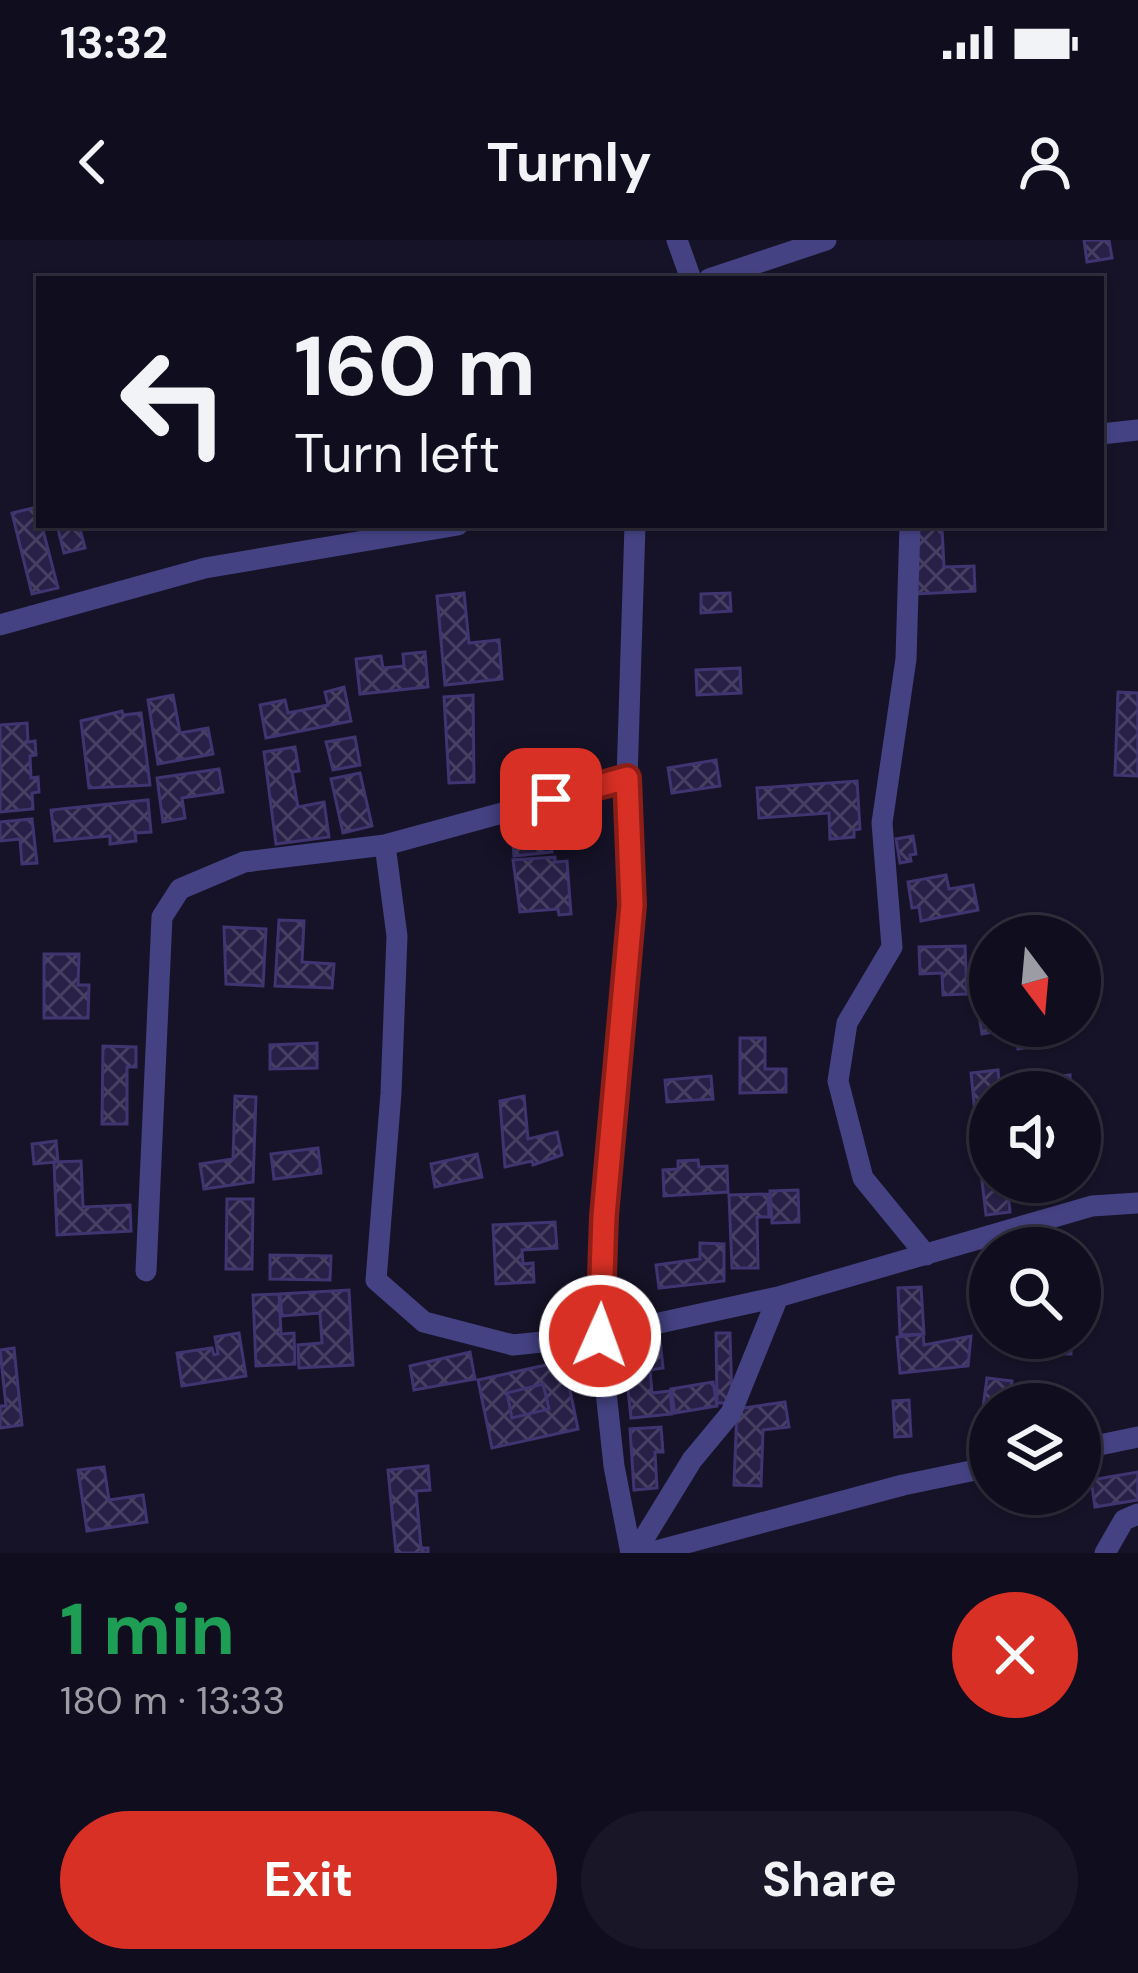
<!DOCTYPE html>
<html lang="en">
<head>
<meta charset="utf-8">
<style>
	body { margin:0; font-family:"DM Sans",sans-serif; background:#191727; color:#f1f3f6; height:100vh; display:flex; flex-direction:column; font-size:45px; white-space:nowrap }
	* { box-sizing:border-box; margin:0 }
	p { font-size:39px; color:#9c9ca4 }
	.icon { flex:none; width:66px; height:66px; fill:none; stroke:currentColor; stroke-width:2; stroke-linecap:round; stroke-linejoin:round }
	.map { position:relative; height:1313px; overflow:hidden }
	.sheet { display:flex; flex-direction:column; background:#100e1e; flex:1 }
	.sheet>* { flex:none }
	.banner { position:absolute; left:36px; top:36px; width:1068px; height:252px; border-radius:0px; box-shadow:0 3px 9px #0004,0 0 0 3px #302e3c; background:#100e1e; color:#f1f3f6; overflow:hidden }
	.needle { width:78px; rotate:164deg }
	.buttons { position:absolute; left:969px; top:675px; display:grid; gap:24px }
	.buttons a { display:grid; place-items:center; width:132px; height:132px; border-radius:50%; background:#100e1e; box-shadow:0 3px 9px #0004,0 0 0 3px #302e3c; font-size:60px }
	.pin { position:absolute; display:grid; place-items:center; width:102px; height:102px; color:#fff; margin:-51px; border-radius:24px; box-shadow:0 6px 18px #0006 }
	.me { position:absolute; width:132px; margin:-66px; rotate:2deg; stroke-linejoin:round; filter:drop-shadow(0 0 9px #0008) }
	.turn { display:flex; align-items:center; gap:42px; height:252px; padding:0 60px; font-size:54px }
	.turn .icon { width:156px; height:156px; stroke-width:2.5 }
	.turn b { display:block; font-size:84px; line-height:102px }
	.round { display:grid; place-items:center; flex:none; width:126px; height:126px; border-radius:63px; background:#191727 }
	.summary { display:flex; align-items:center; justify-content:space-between; height:204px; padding:0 60px }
	h1 { font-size:72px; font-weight:700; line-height:90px; color:#1e9e55 }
	.cta { display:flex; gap:24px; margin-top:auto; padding:24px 60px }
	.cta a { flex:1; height:138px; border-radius:72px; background:#d93025; color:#fff; font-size:48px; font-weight:700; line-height:138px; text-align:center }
	.cta a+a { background:#191727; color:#f1f3f6 }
	.status { display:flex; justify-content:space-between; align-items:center; height:84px; padding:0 60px; background:#100e1e; direction:ltr }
	.status svg { height:33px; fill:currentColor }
	header { display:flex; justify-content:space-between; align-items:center; height:156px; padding:0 60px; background:#100e1e; font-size:54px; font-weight:700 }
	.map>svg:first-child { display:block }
	.building { fill:url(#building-cross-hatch); stroke:#403471; stroke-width:3; fill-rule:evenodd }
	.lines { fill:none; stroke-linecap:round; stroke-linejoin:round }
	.street { stroke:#444283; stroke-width:21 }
	.route-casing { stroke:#8d1f18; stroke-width:30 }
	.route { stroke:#d93025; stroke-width:21 }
</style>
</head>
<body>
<div class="status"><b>13:32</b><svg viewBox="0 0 49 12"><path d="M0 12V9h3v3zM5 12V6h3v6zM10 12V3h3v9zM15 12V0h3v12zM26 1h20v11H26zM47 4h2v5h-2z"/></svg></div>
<header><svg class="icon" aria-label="back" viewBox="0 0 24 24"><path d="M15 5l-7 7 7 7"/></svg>Turnly<svg class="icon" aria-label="person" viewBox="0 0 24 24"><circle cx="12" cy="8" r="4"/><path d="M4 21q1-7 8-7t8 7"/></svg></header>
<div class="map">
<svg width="1138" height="1313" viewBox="0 0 1138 1313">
	<defs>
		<pattern id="building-cross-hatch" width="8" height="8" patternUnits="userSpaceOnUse" patternTransform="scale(3)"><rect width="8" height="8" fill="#282047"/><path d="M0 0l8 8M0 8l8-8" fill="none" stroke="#474062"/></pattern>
	</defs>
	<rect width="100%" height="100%" fill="#161328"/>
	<!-- building -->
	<path class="building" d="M 1084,0 L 1109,0 L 1112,18 L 1087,22 Z
		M 37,267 L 58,348 L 32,354 L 12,273 Z
		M 57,285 L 79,285 L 85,308 L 64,313 Z
		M 942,288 L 944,327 L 974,326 L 975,351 L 917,354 L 914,290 Z
		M 464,353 L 469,403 L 499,400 L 502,439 L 445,445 L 437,356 Z
		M 730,353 L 731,371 L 701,373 L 701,354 Z
		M 425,412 L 428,447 L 360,454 L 356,419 L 381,416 L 383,428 L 404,426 L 403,414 Z
		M 740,428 L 741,453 L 697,455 L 696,430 Z
		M 344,447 L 351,481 L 266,498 L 260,465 L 285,460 L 288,473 L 328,465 L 325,452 Z
		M 1118,452 L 1138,453 L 1138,536 L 1115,535 Z
		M 173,455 L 180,493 L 208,488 L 213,514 L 158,524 L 148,460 Z
		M 473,455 L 474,542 L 449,543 L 444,457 Z
		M 122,471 L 123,475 L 141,473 L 150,545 L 89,548 L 81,481 Z
		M 27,483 L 28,502 L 35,501 L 36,515 L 30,516 L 31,538 L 38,537 L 39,552 L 32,553 L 33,569 L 0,572 L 0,485 Z
		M 355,497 L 360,525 L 333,530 L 326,502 Z
		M 295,507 L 299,531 L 292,532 L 298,567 L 324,562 L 329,597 L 276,604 L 264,512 Z
		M 716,520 L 720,546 L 672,553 L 668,528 Z
		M 219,529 L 223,552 L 182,558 L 185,578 L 163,582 L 157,538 Z
		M 360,533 L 372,586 L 343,593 L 331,539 Z
		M 857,541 L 860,589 L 854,590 L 854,597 L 830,599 L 829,573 L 759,578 L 757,548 Z
		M 148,560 L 151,592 L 135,593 L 136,601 L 110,604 L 110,596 L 55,601 L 51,570 Z
		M 32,579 L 37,623 L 22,624 L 20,599 L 0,601 L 0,582 Z
		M 549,589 L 552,612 L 514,616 L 512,594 Z
		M 913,596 L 916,614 L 910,615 L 911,621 L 900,623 L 896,599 Z
		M 555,617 L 555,622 L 567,621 L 571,674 L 559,675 L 558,669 L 520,672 L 513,620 Z
		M 946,635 L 949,649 L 973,645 L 978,670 L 921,681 L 919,667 L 912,668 L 908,642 Z
		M 279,680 L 304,681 L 302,722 L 334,724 L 332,748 L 275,746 Z
		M 224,687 L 266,689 L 263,746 L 226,744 Z
		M 965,706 L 967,754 L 943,755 L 942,733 L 920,734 L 919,707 Z
		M 44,714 L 79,714 L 78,745 L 89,745 L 88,778 L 44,778 Z
		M 990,760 L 990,786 L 1028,786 L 982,794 L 977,762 Z
		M 1046,786 L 1046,792 L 1060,789 L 1062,801 L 1018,809 L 1015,791 Z
		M 740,798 L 765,798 L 765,829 L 786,829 L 786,852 L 740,853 Z
		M 317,803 L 317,828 L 270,829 L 270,805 Z
		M 103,806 L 136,807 L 136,827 L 127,827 L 127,884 L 102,884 Z
		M 998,830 L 1000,852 L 990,852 L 990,881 L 976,883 L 971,833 Z
		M 1070,835 L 1071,852 L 1022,852 L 1039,850 L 1038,839 Z
		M 711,836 L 713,859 L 667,862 L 665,840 Z
		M 235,856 L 256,857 L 253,942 L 204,949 L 200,924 L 233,919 Z
		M 524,856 L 528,899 L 557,892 L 562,915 L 533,925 L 532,921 L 505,927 L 500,861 Z
		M 990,889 L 990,942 L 1007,942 L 1010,972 L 986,975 L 976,890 Z
		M 56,901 L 58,922 L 34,924 L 32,904 Z
		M 318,908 L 321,933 L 274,939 L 271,914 Z
		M 477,914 L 482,937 L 435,947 L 431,924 Z
		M 698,920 L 699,927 L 727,926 L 728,952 L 664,956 L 663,930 L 678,929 L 678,921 Z
		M 81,921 L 83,967 L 130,965 L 131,991 L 57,995 L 54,922 Z
		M 798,950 L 799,982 L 772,983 L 770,951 Z
		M 768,954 L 769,977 L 757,977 L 758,1028 L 732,1028 L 729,955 Z
		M 227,959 L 253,959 L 252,1029 L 226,1029 Z
		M 555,982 L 557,1008 L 522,1010 L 523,1024 L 533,1023 L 534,1042 L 496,1044 L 493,985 Z
		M 700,1003 L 724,1004 L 724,1041 L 659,1048 L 656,1025 L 700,1019 Z
		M 270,1015 L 331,1016 L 330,1040 L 270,1039 Z
		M 921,1047 L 924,1094 L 900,1095 L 898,1048 Z
		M 349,1050 L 353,1125 L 299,1128 L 298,1105 L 322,1103 L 320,1073 L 282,1076 L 280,1054 Z
		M 279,1054 L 281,1094 L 294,1093 L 295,1124 L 256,1126 L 253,1055 Z
		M 239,1093 L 246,1136 L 182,1146 L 177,1113 L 212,1108 L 214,1115 L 218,1114 L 215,1097 Z
		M 716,1093 L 730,1093 L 732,1163 L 717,1163 Z
		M 923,1094 L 924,1105 L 971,1096 L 968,1126 L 900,1133 L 897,1097 Z
		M 660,1098 L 663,1128 L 650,1130 L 652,1153 L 670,1151 L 672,1174 L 631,1178 L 623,1102 Z
		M 1010,1098 L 1071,1098 L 1071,1114 L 1010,1113 Z
		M 14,1108 L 22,1185 L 0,1188 L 0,1166 L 6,1166 L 0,1110 Z
		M 470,1112 L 475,1139 L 414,1150 L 410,1126 Z
		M 564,1121 L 578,1189 L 492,1208 L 478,1140 ZM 543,1144 L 549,1169 L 512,1178 L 507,1153 Z
		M 987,1138 L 1012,1141 L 1009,1164 L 990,1164 L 990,1183 L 981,1182 Z
		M 713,1142 L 717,1166 L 675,1173 L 671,1149 Z
		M 543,1144 L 549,1169 L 512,1178 L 507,1153 Z
		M 909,1160 L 911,1196 L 895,1197 L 893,1161 Z
		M 785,1162 L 789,1187 L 763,1190 L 761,1246 L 734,1245 L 737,1169 Z
		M 661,1187 L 663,1212 L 655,1212 L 657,1248 L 634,1250 L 630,1189 Z
		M 428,1226 L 430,1250 L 416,1251 L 421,1308 L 428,1308 L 428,1313 L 396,1313 L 388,1230 Z
		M 104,1227 L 109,1260 L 143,1255 L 147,1282 L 87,1291 L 78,1230 Z
		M 1138,1232 L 1138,1260 L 1095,1267 L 1091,1240 Z"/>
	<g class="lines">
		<!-- street -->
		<path class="street" d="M 677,0 L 691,39
			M 709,39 L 826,0
			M 1101,194 L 1138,190
			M 910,285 L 906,419 L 882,583 L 892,707 L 847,783 L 838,841 L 863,938 L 926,1015
			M 0,385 L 205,328 L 458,285
			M 385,605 L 397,696 L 391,853 L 376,1040 L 424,1082 L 513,1105 L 600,1096 L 778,1057
			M 146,1031 L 162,677 L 180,649 L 244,622 L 385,605 L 627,539
			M 1080,1209 L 1138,1197
			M 631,1313 L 614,1226 L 600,1096 L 604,977 L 632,665 L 627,539 L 635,285
			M 635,1313 L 692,1220 L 731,1173 L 778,1057 L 1092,966 L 1138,963
			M 649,1313 L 903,1245 L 990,1227
			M 1105,1313 L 1124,1280 L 1138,1274"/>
	</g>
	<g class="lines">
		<!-- route casing -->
		<g class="route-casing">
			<path id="route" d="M 551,559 L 627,538 L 632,665 L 604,976 L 600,1096"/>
		</g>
		<!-- route -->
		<use href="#route" class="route"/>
	</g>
</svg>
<div class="buttons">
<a><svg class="needle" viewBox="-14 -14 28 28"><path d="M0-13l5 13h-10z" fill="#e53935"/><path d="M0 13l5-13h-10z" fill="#9c9ca4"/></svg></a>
<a><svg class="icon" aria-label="sound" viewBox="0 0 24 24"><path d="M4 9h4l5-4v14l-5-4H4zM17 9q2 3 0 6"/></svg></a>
<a><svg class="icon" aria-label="search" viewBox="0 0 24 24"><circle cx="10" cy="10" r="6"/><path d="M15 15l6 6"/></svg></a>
<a><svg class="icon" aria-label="layers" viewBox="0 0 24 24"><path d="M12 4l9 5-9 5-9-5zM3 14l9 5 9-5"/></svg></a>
</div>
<div class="pin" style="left:551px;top:559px;background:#d93025"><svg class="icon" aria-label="arrive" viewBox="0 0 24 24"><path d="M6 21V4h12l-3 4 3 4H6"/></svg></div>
<svg class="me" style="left:600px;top:1096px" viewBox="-20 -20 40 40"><circle r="17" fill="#d93025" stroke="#fff" stroke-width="3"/><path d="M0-11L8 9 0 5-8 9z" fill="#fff"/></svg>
<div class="banner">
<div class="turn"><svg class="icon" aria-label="left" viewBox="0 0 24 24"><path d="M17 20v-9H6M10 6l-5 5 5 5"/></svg><div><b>160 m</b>Turn left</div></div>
</div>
</div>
<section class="sheet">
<div class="summary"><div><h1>1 min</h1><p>180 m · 13:33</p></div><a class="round" style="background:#d93025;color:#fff"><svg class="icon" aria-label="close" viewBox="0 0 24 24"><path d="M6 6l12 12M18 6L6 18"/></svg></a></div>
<div class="cta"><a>Exit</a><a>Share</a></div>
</section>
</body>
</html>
